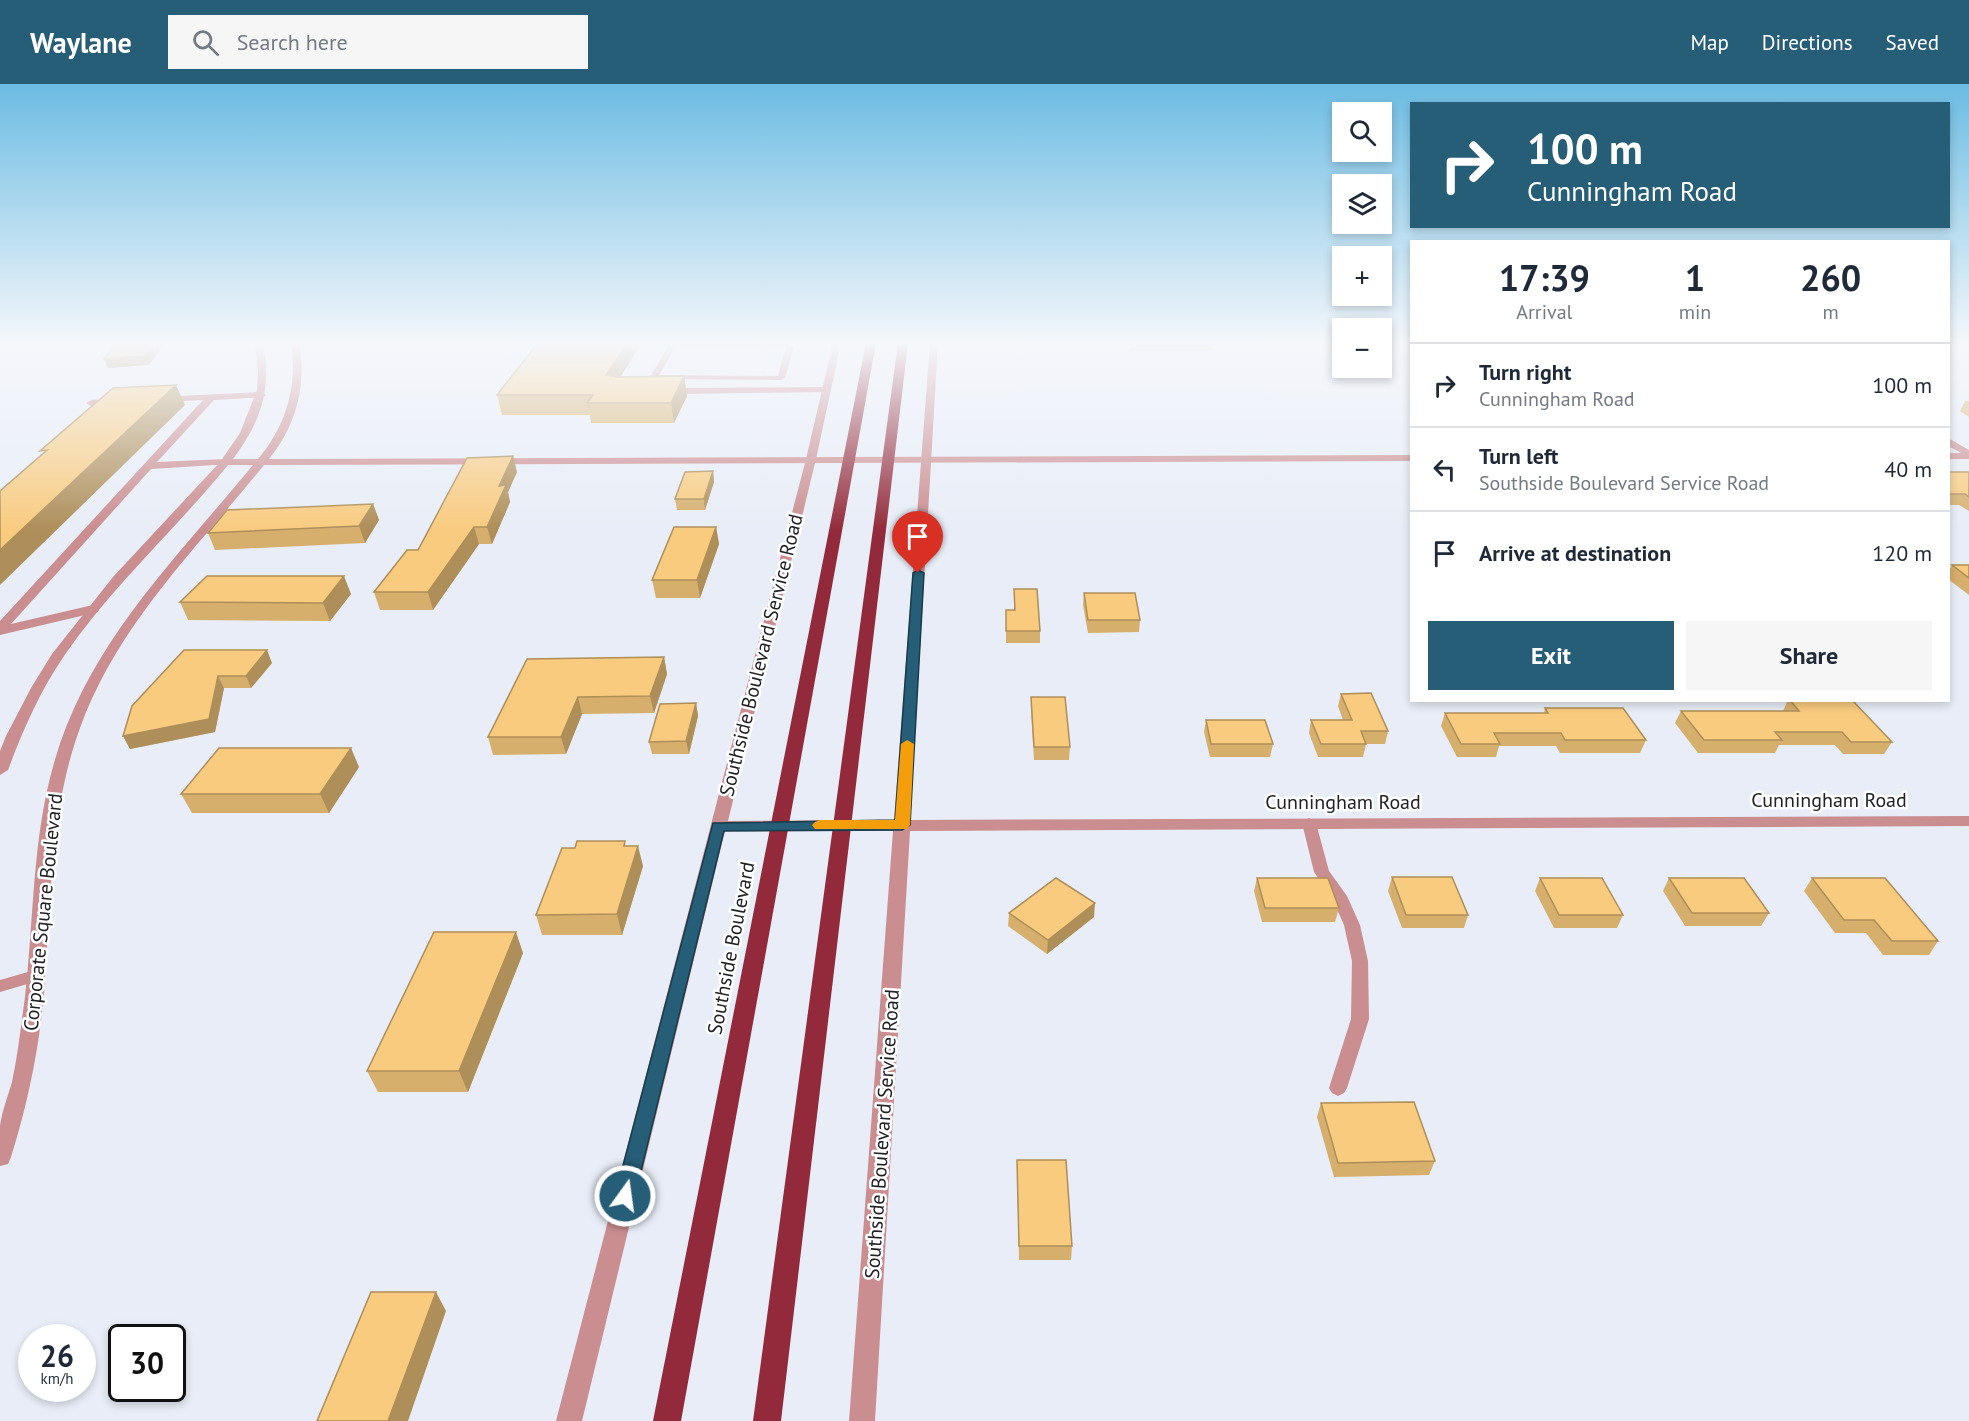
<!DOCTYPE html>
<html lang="en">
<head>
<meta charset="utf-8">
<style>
	body { margin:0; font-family:"PT Sans",sans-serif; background:#f6f6f7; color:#1f2937; height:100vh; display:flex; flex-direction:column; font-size:22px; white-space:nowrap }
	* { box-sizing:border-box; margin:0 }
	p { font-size:20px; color:#747a83 }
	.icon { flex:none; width:33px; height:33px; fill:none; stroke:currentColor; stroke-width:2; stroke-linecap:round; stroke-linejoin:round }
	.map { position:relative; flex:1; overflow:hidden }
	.drawer { position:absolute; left:1410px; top:156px; width:540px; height:462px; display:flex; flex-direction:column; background:#fff; border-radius:0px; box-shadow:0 3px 9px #0003 }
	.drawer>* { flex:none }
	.banner { position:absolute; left:1410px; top:18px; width:540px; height:126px; border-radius:0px; box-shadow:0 3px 9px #0003; background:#265d77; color:#fff; overflow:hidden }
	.tools { position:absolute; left:1332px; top:18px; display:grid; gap:12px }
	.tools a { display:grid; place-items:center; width:60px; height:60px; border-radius:0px; background:#fff; box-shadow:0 3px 9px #0003; font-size:30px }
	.speed { position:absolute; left:18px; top:1240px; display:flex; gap:12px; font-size:30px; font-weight:700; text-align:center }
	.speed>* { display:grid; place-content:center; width:78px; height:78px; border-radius:50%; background:#fff; box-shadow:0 3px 9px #0003; line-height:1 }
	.speed small { font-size:15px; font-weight:400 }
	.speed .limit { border:3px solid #111; border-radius:9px; background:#fff; color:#111 }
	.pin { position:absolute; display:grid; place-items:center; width:51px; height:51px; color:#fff; margin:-62px -26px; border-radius:50% 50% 50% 0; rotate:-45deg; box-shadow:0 0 6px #0007 }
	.pin .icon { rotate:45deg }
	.me { position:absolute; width:66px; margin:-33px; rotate:14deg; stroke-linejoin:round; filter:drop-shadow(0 0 4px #0008) }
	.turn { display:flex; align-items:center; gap:21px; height:126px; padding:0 18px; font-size:27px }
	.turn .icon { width:78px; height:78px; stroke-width:2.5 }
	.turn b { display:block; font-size:42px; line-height:51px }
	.eta { display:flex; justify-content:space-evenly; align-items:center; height:102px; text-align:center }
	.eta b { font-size:36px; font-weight:800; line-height:42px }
	.action { display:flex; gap:12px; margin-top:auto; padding:12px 18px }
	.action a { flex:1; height:69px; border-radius:0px; background:#265d77; color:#fff; font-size:24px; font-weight:800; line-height:69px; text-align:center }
	.action a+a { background:#f6f6f7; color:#1f2937 }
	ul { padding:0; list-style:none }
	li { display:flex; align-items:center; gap:18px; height:84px; padding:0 18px; border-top:2px solid #e0e1e3 }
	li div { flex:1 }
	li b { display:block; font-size:22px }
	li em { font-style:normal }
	header { display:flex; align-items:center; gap:36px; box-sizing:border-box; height:84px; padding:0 30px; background:#265d77; color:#fff }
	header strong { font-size:28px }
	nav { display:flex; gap:33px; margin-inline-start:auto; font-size:21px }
	.search { width:420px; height:54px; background:#f6f6f7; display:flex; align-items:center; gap:15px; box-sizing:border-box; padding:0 21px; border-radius:0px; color:#747a83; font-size:22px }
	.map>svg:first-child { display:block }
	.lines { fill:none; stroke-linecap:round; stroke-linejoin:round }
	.service { fill:#ca8d90; fill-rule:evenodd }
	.minor { fill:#ca8d90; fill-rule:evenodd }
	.tertiary { fill:#ca8d90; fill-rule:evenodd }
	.trunk { fill:#922a3b; fill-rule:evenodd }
	.wall { fill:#d6af6d }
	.shaded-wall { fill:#ae8e59 }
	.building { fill:#f9cb7f; stroke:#ae8e59; stroke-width:1.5 }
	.route { fill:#265d77; stroke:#193c4d; stroke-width:1.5 }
	.slow { fill:#f59e0b }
	.labels { text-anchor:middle; stroke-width:5; stroke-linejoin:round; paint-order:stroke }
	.street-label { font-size:20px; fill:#212226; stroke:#fff }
</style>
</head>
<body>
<header>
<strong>Waylane</strong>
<div class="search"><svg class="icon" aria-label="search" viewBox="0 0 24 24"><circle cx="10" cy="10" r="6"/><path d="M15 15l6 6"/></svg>Search here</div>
<nav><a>Map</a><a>Directions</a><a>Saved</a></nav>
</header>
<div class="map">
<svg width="1969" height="1337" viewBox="0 0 1969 1337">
	<rect width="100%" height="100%" fill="#e8edf7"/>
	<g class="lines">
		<!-- service -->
		<path class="service" d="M 670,259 L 794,259 L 795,260 L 785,294 L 781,296 L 651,295 L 650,293 ZM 676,262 L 786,262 L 778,292 L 659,291 Z
			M 827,303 L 831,306 L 830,308 L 670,310 L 666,307 L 670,304 Z
			M 1309,734 L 1316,739 L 1329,787 L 1347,812 L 1360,841 L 1368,877 L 1369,935 L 1347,1004 L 1344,1009 L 1338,1012 L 1332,1009 L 1329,1004 L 1351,935 L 1352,877 L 1344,841 L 1332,814 L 1314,788 L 1302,739 Z
			M 35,886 L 41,888 L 43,892 L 41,896 L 0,908 L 0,896 Z"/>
		<!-- minor -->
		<path class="minor" d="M 833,259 L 841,259 L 816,375 L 728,737 L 894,736 L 930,259 L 938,259 L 910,736 L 1969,732 L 1969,742 L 910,747 L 875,1337 L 849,1337 L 893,747 L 725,747 L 582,1337 L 556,1337 L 806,375 Z
			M 261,308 L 266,311 L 264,313 L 214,316 L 157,378 L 226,375 L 230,376 L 230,380 L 151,385 L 11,540 L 93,521 L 99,525 L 98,528 L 0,551 L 0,537 L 203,316 L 162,318 L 157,315 L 159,313 Z
			M 117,314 L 122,317 L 120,319 L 91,322 L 86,319 L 91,316 Z
			M 1948,354 L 1969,366 L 1969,373 L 1948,362 Z"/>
		<!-- tertiary -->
		<path class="tertiary" d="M 255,259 L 263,259 C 272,306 261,337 233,375 L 258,375 C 286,342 298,302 291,259 L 299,259 C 307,301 296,342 269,375 L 1412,371 L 1412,377 L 264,381 C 197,464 117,541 80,644 C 49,728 51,821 44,909 C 39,965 28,1019 11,1073 L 8,1080 L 0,1082 C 0,1069 0,1055 0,1042 C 2,1027 8,1012 12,998 C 18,970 21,941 25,913 C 34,835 32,755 54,679 C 88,559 176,475 253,381 L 228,381 C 175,446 112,502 64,572 C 40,607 23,646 8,686 L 0,691 L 0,667 L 6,652 L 31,604 L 52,570 L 113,493 L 220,378 L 240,349 L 257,306 L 258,286 Z
			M 1948,369 L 1969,369 L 1969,375 L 1948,375 Z"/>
		<!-- trunk -->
		<path class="trunk" d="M 866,259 L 876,259 L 681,1337 L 653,1337 Z
			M 898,259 L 908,259 L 781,1337 L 753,1337 Z"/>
	</g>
	<!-- wall -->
	<path class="wall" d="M 1129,259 L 1213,259 L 1212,267 L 1132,267 Z
		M 1324,259 L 1342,259 L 1342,272 L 1333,272 Z
		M 639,263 L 620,293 L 684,292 L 687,312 L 674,339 L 591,339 L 590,331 L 502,331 L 497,311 Z
		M 1965,317 L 1969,317 L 1969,333 L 1960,327 Z
		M 713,387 L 714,398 L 705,426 L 677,426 L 675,415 Z
		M 517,388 L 508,408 L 510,418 L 492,460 L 479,460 L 433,526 L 380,526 L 374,508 Z
		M 1948,388 L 1969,388 L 1969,427 L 1959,421 L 1948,421 Z
		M 373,420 L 379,436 L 365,459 L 215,466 L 208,449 Z
		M 716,443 L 719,460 L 700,514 L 656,514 L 652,496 Z
		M 1952,481 L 1969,481 L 1969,511 L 1948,495 L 1948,488 Z
		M 1014,505 L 1040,547 L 1040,559 L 1006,559 L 1006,526 L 1014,526 Z
		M 1084,509 L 1140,536 L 1139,548 L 1088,549 L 1083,521 Z
		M 351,510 L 330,537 L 188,536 L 180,518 Z
		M 184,566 L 272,579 L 251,604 L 224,604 L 215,648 L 130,665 L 123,652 Z
		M 664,573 L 667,590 L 654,629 L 582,630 L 566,670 L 493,671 L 488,653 Z
		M 1341,610 L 1388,647 L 1385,660 L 1366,660 L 1363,673 L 1318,673 L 1309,649 L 1311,636 L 1343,636 L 1338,622 Z
		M 1031,613 L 1070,663 L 1069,676 L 1034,676 L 1031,625 Z
		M 1788,616 L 1852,616 L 1892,658 L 1884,670 L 1843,670 L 1835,661 L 1779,661 L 1775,669 L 1698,669 L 1675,639 L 1681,627 L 1783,627 Z
		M 696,619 L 698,632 L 689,670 L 652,670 L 649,658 Z
		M 1545,624 L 1646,656 L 1640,669 L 1560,669 L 1556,662 L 1499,662 L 1496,673 L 1457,673 L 1441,642 L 1445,629 L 1544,629 Z
		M 1206,636 L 1273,660 L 1270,673 L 1210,673 L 1204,648 Z
		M 359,683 L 329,729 L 192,729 L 181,710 Z
		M 627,762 L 643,782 L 622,851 L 542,851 L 536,831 Z
		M 1392,793 L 1468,831 L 1464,844 L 1402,844 L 1388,807 Z
		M 1257,794 L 1339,824 L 1335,838 L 1262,838 L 1254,807 Z
		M 1540,794 L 1623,831 L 1617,844 L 1554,844 L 1535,807 Z
		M 1669,794 L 1769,829 L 1761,842 L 1685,842 L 1663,807 Z
		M 1812,794 L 1938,857 L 1929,871 L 1883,871 L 1866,849 L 1835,849 L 1804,807 Z
		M 1009,829 L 1094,833 L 1047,870 L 1008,842 Z
		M 523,869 L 468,1008 L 378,1008 L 367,987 Z
		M 1321,1019 L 1435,1077 L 1429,1091 L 1334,1093 L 1317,1033 Z
		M 1017,1076 L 1072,1162 L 1071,1176 L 1019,1176 Z"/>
	<!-- shaded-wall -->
	<path class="shaded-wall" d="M 154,259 L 165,259 L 149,281 L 108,284 L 104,275 Z
		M 627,259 L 638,259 L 639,263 L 610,310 L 606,291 Z
		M 684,292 L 687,312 L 674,339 L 671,319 Z
		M 176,301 L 185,321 L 0,501 L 0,466 Z
		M 513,372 L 517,388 L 508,408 L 510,418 L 492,460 L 487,443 L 499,402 Z
		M 713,387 L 714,398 L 705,426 L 704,415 Z
		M 373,420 L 379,436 L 365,459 L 359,442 Z
		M 474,443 L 479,460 L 433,526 L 428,508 Z
		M 716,443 L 719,460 L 700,514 L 697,496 Z
		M 344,492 L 351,510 L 330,537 L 323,519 Z
		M 267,566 L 272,579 L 251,604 L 246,592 Z
		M 664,573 L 667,590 L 654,629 L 650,612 Z
		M 218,592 L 224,604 L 215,648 L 130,665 L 123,652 Z
		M 578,613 L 582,630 L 566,670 L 561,653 Z
		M 696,619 L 698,632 L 689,670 L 686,657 Z
		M 351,664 L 359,683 L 329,729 L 320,710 Z
		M 638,762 L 643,782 L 622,851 L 617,830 Z
		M 1095,819 L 1094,833 L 1047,870 L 1048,856 Z
		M 516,848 L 523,869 L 468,1008 L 459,987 Z
		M 436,1208 L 446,1227 L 408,1337 L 388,1337 Z"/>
	<!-- building -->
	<path class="building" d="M 117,259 L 154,259 L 145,272 L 104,275 Z
		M 538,259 L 627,259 L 606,291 L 616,293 L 684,292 L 671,319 L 587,319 L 593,311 L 497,311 Z
		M 1331,259 L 1342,259 L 1342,264 L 1334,264 Z
		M 176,301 L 0,466 L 0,407 L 47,366 L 40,367 L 113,304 Z
		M 513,372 L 499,402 L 506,401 L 487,443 L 474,443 L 428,508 L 374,508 L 407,466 L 418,466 L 467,374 Z
		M 713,387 L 704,415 L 675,415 L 685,388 Z
		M 1948,388 L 1969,388 L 1969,413 L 1965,410 L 1950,410 L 1948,409 Z
		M 373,420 L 359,442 L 208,449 L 227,426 Z
		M 674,443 L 716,443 L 697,496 L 652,496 Z
		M 1952,481 L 1969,481 L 1969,494 Z
		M 207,492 L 344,492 L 323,519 L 180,518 Z
		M 1014,505 L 1037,505 L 1040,547 L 1006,547 L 1006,526 L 1015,526 Z
		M 1084,509 L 1135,509 L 1140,536 L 1088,536 Z
		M 184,566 L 267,566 L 246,592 L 218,592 L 209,635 L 123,652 L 132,622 Z
		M 664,573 L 650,612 L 578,613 L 561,653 L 488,653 L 527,575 Z
		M 1371,609 L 1388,647 L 1361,647 L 1366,660 L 1321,660 L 1311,636 L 1352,636 L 1341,610 Z
		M 1031,613 L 1065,613 L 1070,663 L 1034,663 Z
		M 1790,616 L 1852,616 L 1892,658 L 1851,658 L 1842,648 L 1775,648 L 1782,656 L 1704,656 L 1681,627 L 1799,627 Z
		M 696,619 L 686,657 L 649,658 L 660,620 Z
		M 1545,624 L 1623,624 L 1646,656 L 1565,656 L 1561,649 L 1494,649 L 1500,660 L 1461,660 L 1445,629 L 1548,629 Z
		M 1206,636 L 1265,636 L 1273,660 L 1211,660 Z
		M 219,664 L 351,664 L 320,710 L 181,710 Z
		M 577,757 L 625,757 L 624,762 L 638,762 L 617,830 L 536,831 L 562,764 L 575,764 Z
		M 1392,793 L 1452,793 L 1468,831 L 1406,831 Z
		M 1056,794 L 1095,819 L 1048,856 L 1009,829 Z
		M 1257,794 L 1328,794 L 1339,824 L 1265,824 Z
		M 1540,794 L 1602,794 L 1623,831 L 1559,831 Z
		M 1669,794 L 1744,794 L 1769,829 L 1692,829 Z
		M 1812,794 L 1885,794 L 1938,857 L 1892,857 L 1874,836 L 1844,836 Z
		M 434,848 L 516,848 L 459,987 L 367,987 Z
		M 1414,1018 L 1435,1077 L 1338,1079 L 1321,1019 Z
		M 1017,1076 L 1066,1076 L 1072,1162 L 1019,1162 Z
		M 371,1208 L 436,1208 L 388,1337 L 317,1337 Z"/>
	<!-- sky -->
	<linearGradient id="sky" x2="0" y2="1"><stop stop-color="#6cbce3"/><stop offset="0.58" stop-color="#f5f7fb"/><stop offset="1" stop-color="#f5f7fb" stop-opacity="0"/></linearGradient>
	<rect width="1969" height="447" fill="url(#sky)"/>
	<!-- route -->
	<path class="route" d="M 918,486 L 924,489 L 910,741 L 902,746 L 724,747 L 635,1112 L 632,1118 L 625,1121 L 618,1118 L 615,1112 L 713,739 L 895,736 L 913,489 Z"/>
	<!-- slow -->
	<path class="slow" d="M 907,656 L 914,660 L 910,741 L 907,745 L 815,745 L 812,741 L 815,738 L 820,736 L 895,736 L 901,660 Z"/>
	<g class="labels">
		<!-- street labels -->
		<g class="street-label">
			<text transform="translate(761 571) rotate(-76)" y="7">Southside Boulevard Service Road</text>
			<text x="1829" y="723">Cunningham Road</text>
			<text x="1343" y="725">Cunningham Road</text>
			<text transform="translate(43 828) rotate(-84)" y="7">Corporate Square Boulevard</text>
			<text transform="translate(731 864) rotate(-79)" y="7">Southside Boulevard</text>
			<text transform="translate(882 1050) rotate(-86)" y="7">Southside Boulevard Service Road</text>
		</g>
	</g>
</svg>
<div class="tools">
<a><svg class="icon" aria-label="search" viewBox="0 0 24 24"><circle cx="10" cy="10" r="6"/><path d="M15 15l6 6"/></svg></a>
<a><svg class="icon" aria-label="layers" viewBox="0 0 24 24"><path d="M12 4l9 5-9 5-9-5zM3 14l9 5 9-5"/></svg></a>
<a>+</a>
<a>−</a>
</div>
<div class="speed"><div>26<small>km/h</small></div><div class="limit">30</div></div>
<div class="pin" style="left:918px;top:489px;background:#d93025"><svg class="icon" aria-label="arrive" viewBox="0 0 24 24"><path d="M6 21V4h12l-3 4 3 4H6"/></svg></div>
<svg class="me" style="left:625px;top:1112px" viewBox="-20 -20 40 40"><circle r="17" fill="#265d77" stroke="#fff" stroke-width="3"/><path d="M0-11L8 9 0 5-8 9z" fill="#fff"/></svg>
<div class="banner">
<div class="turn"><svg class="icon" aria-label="right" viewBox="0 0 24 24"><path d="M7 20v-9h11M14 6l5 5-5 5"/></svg><div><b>100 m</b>Cunningham Road</div></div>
</div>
<section class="drawer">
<div class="eta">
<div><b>17:39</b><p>Arrival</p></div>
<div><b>1</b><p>min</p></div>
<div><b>260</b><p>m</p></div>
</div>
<ul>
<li><svg class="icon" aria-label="right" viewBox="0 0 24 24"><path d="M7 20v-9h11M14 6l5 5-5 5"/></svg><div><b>Turn right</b><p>Cunningham Road</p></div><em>100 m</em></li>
<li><svg class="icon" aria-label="left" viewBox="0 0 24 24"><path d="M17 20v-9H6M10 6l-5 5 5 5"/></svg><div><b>Turn left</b><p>Southside Boulevard Service Road</p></div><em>40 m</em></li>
<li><svg class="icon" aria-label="arrive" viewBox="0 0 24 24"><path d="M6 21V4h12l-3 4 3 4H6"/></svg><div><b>Arrive at destination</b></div><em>120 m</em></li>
</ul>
<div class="action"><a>Exit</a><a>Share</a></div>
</section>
</div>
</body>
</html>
